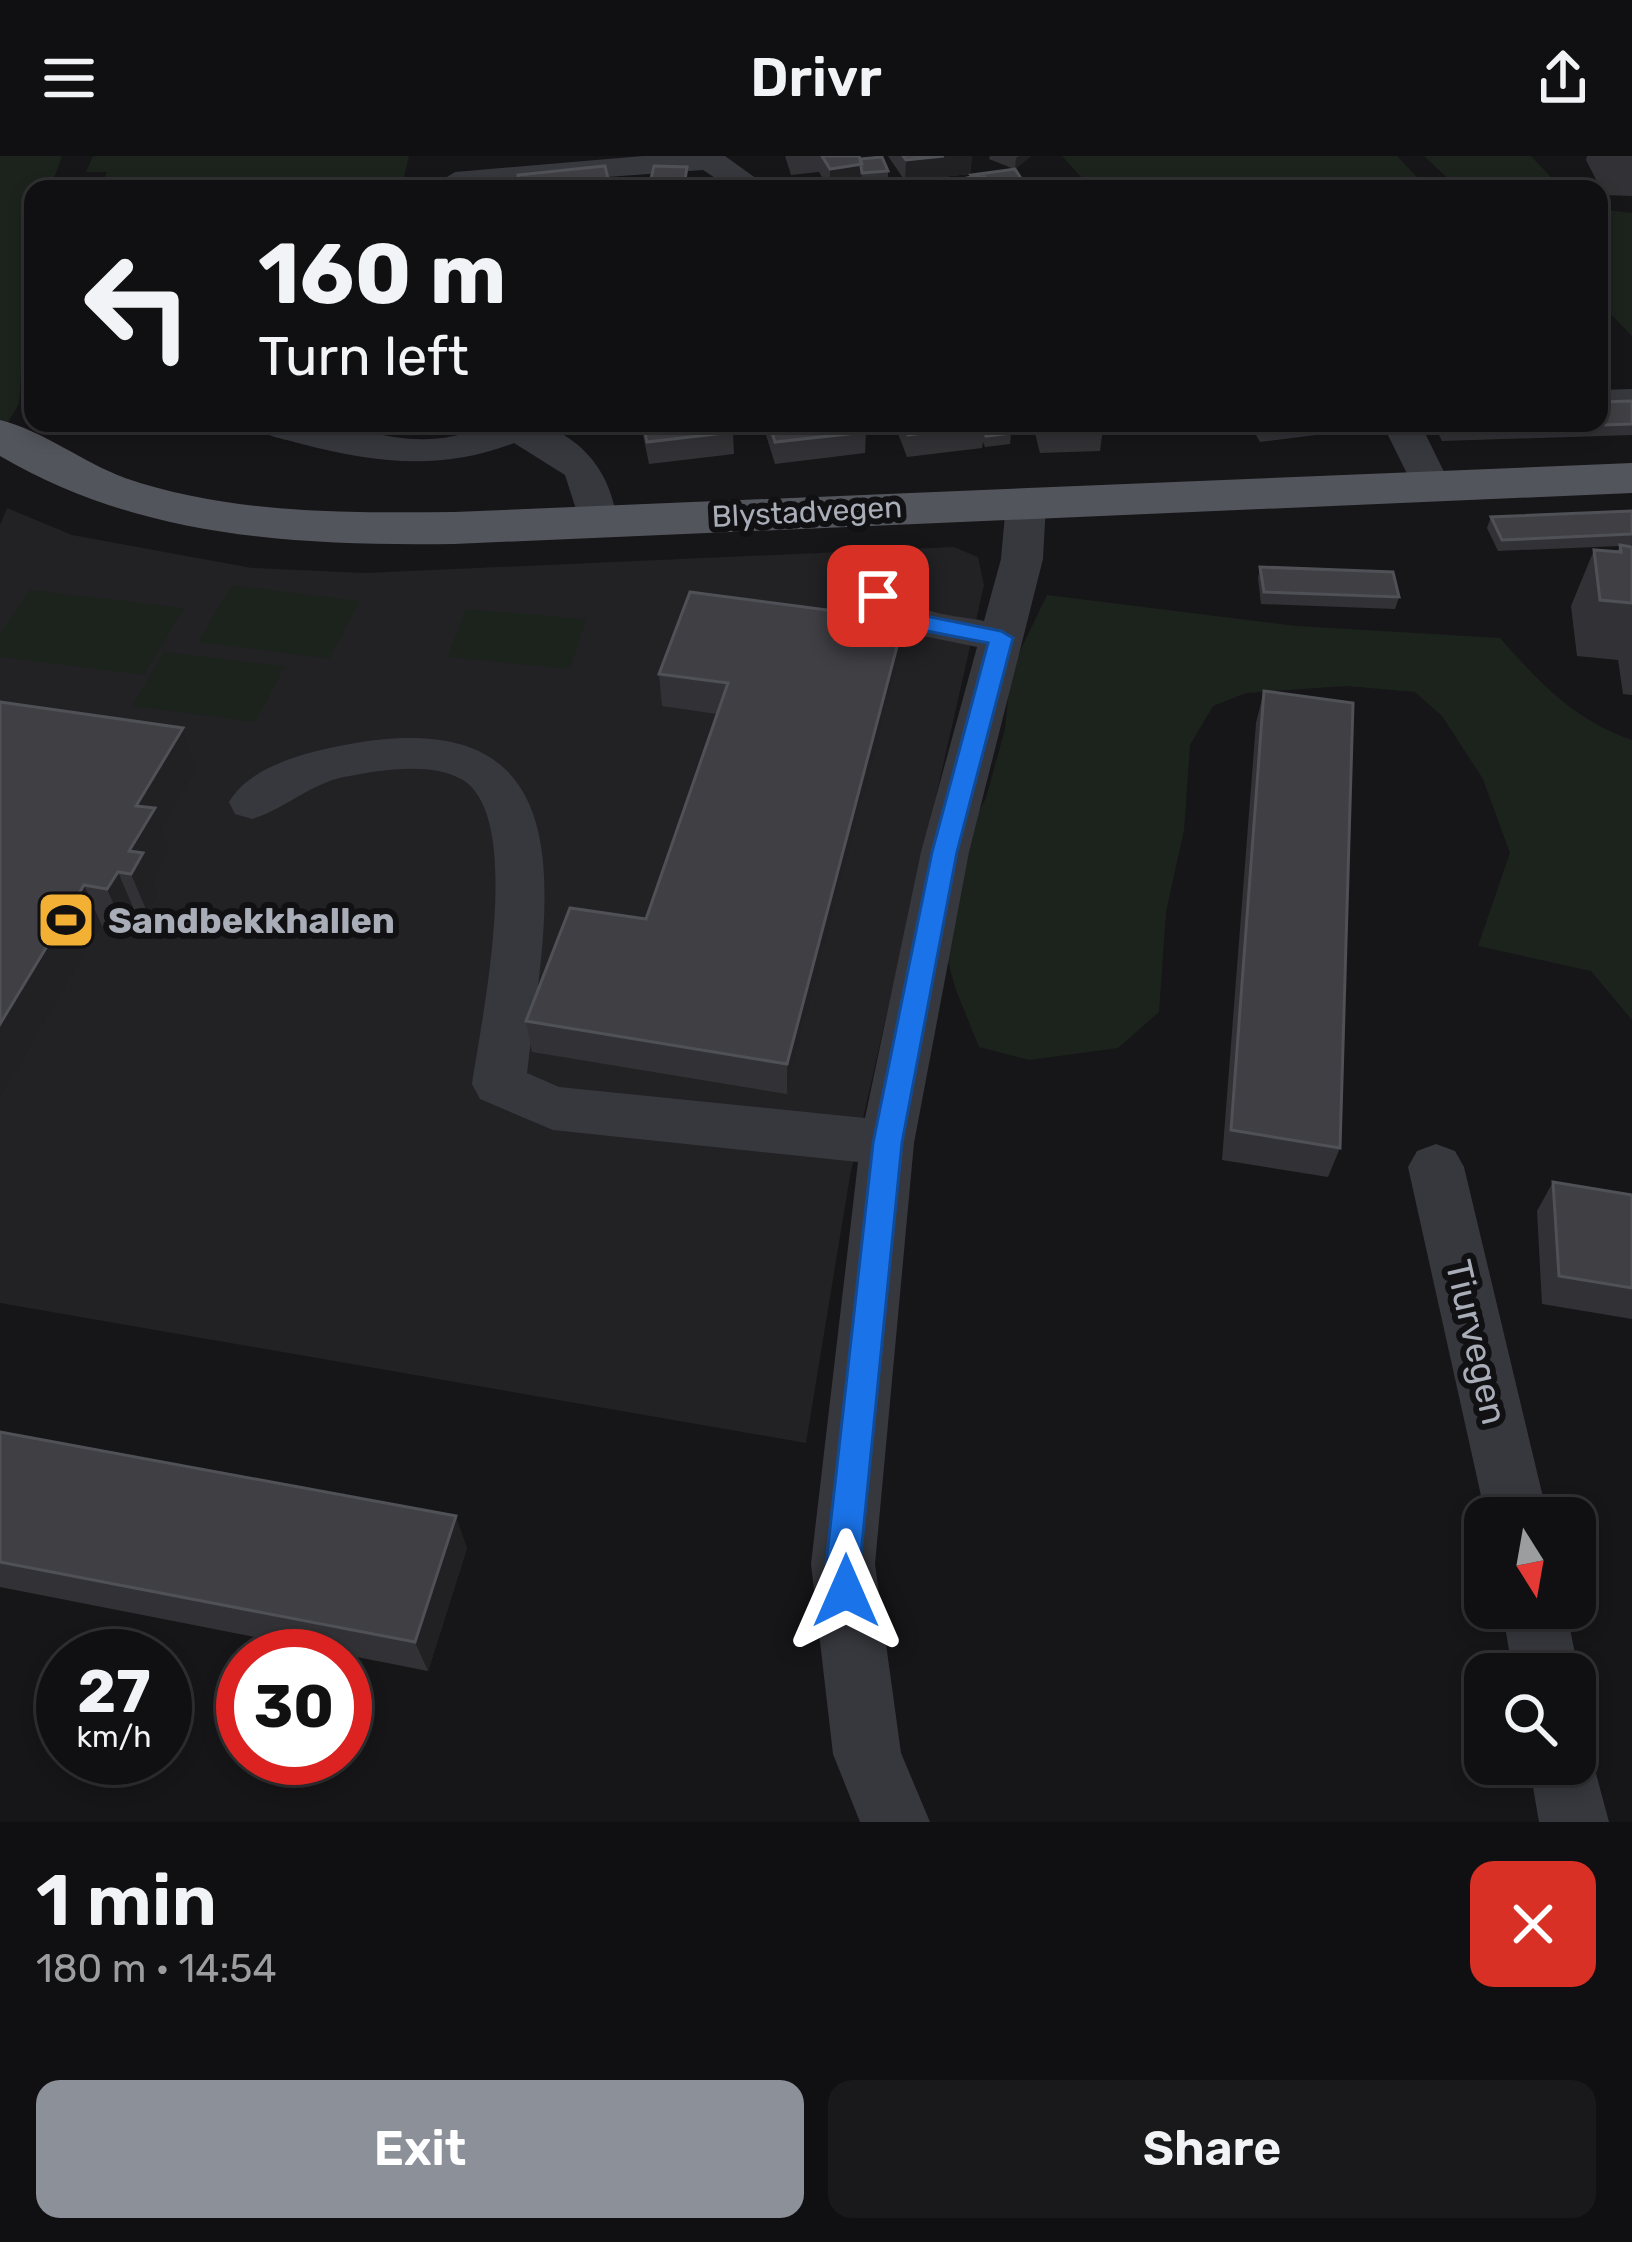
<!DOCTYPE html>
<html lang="en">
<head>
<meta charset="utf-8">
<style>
	body { margin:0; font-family:Rubik,sans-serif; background:#19191b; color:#f1f3f6; height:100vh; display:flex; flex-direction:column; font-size:45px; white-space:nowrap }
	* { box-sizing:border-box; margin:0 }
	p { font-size:39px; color:#9c9d9f }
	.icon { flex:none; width:66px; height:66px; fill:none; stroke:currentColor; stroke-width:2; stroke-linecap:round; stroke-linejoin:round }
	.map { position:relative; height:1666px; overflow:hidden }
	.drawer { display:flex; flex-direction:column; background:#101012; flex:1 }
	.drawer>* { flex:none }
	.top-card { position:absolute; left:24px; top:24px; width:1584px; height:252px; border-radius:24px; box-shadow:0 6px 18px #0003,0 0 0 3px #303032; background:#101012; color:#f1f3f6; overflow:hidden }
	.needle { width:78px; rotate:169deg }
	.controls { position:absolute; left:1464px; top:1341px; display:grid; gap:24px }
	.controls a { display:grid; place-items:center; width:132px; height:132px; border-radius:24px; background:#101012; box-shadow:0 6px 18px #0003,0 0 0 3px #303032; font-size:60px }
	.speed { position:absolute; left:36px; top:1473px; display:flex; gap:24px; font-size:60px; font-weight:700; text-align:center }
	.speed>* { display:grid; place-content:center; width:156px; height:156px; border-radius:50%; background:#101012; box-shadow:0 6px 18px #0003,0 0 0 3px #303032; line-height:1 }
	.speed small { font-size:30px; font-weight:400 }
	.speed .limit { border:18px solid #d22; background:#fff; color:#111 }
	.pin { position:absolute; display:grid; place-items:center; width:102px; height:102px; color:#fff; margin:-51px; border-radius:24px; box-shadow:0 6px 18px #0006 }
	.me { position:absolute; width:132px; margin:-66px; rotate:0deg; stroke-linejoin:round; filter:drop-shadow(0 0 9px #0008) }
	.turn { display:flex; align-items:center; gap:42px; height:252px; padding:0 36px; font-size:54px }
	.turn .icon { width:156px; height:156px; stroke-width:2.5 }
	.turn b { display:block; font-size:84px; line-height:102px }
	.round { display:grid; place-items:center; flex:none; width:126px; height:126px; border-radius:24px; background:#19191b }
	.summary { display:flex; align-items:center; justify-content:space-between; height:204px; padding:0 36px }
	h1 { font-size:72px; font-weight:600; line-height:90px }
	.action { display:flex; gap:24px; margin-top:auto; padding:24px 36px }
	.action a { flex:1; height:138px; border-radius:24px; background:#8c9099; color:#fff; font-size:48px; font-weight:600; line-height:138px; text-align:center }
	.action a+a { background:#19191b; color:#f1f3f6 }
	header { display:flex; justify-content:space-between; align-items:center; height:156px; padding:0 36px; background:#101012; font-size:54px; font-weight:600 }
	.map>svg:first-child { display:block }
	.built { fill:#222225 }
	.green { fill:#1c231d }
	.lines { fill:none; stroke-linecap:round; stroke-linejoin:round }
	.minor { fill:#37383d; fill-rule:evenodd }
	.major { fill:#53555c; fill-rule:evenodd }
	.wall { fill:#323236 }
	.shaded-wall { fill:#212124 }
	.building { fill:#3f3f44; stroke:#4f5156; stroke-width:3 }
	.route { fill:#1a73e8; stroke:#114b97; stroke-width:3 }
	.labels { text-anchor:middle; stroke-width:12; stroke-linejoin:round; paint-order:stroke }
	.far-street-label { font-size:30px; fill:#a8adb8; stroke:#111113 }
	.poi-label { font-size:36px; font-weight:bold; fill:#a8adb8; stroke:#111113; text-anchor:start }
	.street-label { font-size:36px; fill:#a8adb8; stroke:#111113 }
</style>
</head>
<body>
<header><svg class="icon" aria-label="menu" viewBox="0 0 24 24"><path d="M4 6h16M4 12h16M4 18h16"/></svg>Drivr<svg class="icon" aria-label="share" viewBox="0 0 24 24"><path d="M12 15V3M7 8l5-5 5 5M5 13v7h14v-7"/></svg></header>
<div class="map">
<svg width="1632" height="1666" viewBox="0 0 1632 1666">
	<rect width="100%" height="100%" fill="#161618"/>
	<!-- built -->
	<path class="built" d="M 7,352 L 72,379 L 252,412 L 364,417 L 954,391 L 978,401 L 984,429 L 850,1020 L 806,1287 L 0,1147 L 0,369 Z"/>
	<!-- green -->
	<path class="green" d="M 0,0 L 62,0 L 50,33 L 33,33 L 19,248 L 0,279 Z
		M 93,0 L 409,0 L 401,33 L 99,33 L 107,16 L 86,16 Z
		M 1062,0 L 1397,0 L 1428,33 L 1083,33 L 1083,23 Z
		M 1424,0 L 1531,0 L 1562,33 L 1459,33 Z
		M 1599,53 L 1632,57 L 1632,180 L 1599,146 Z
		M 232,429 L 360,445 L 329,503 L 198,486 Z
		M 30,434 L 184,452 L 144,519 L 0,501 L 0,477 Z
		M 1047,439 L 1297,470 L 1500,482 C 1540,527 1574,564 1632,584 L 1632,864 L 1591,815 L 1478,790 L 1510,697 L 1483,623 L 1442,560 L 1415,536 L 1347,530 L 1246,537 L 1213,550 L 1190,589 L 1184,674 L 1166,756 L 1159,856 L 1118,892 L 1029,904 L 979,891 L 956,834 L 939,773 L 950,707 L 986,642 L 1005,573 L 1011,514 Z
		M 466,453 L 586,463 L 570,513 L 447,501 Z
		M 164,496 L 285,510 L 255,566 L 132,550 Z"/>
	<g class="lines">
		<!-- minor -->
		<path class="minor" d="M 643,0 L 725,0 L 771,33 L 732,33 L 703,14 L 444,33 L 439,26 L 455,16 Z
			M 1632,233 L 1632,255 L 1599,256 L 1599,234 Z
			M 252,267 C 271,267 290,266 309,267 C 379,272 413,299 487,270 L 485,267 C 500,267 520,264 534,267 C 583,279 612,319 617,366 L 611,375 L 597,378 L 583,375 L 565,319 L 514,287 C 443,315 375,307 302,288 C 286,283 262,281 252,267 Z
			M 1382,267 L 1420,267 L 1451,330 L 1445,338 L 1417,338 Z
			M 1026,335 L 1040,338 L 1046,347 L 1043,403 L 969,696 L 914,987 L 875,1408 L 901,1597 L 930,1666 L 860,1666 L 833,1598 L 811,1408 L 858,1006 L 553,974 L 480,943 L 472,928 C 481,865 525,663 463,624 C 432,605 378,614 344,621 C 310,628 285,653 252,663 L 235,658 L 229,646 C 250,609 311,595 350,588 C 597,544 546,756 527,917 L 559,931 L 865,962 L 921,696 L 977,491 L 899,475 L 857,440 L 863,430 C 892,423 901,442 925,453 C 942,460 966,461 984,465 L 1001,403 L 1006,347 L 1012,338 Z
			M 1436,988 L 1455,995 L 1464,1011 L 1548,1362 L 1486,1362 L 1408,1011 L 1417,995 Z
			M 1502,1452 L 1566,1452 L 1579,1518 L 1575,1528 L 1575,1518 L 1513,1518 Z
			M 1575,1579 L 1587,1584 L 1609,1666 L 1539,1666 L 1529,1608 L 1575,1608 Z"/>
		<!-- major -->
		<path class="major" d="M 0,264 C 44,275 82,306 125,322 C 230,358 345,357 454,356 L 1632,307 L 1632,337 L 454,388 C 297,390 139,382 0,300 Z"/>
	</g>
	<!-- wall -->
	<path class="wall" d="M 785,0 L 859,0 L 860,3 L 888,15 L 888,25 L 829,33 L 819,16 L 791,19 Z
		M 888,0 L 972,0 L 970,18 L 905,25 Z
		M 990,0 L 1031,0 L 1015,13 L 1024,32 L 1029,33 L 942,33 L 942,28 L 1014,13 L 989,3 Z
		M 1587,0 L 1632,0 L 1632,40 L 1604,39 L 1586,4 Z
		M 687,24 L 714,33 L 650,33 L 650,27 Z
		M 1632,245 L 1632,279 L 1442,285 L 1433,267 L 1599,267 Z
		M 600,267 L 731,267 L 733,276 L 734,298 L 649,308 L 641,269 L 602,274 Z
		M 766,267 L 863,267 L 866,276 L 865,297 L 775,308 L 766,279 Z
		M 894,267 L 1006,267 L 1011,277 L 1010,288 L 985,291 L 983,286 L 982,292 L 907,301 Z
		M 1036,267 L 1101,267 L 1103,273 L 1100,295 L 1040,297 L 1035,277 Z
		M 1249,267 L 1319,267 L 1316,279 L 1260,286 Z
		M 1632,355 L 1632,389 L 1622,390 L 1632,391 L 1632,539 L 1623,538 L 1618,504 L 1577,500 L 1571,450 L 1594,394 L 1617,396 L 1620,390 L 1498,395 L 1487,372 L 1491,361 Z
		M 1260,411 L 1399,441 L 1395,453 L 1261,448 L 1258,422 Z
		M 902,496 L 787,938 L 532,896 L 526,865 L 646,763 L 717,558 L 662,550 L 659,518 Z
		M 1264,535 L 1340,992 L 1328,1021 L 1222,1004 L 1256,567 Z
		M 0,546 L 183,572 L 198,613 L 163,673 L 171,693 L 154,723 L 160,738 L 148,758 L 135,756 L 125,773 L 102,770 L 0,945 Z
		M 1553,1026 L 1632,1039 L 1632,1163 L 1542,1148 L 1537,1055 Z
		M 0,1276 L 467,1392 L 428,1515 L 0,1431 Z"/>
	<!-- shaded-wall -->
	<path class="shaded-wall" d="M 944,0 L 972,0 L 970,18 L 905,25 L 906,4 Z
		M 1019,0 L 1031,0 L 1015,13 L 1016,2 Z
		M 862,8 L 862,29 L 830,33 L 830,13 Z
		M 1024,27 L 1024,33 L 980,33 Z
		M 601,267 L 641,267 L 641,269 L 602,274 Z
		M 904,464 L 902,496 L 787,938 L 787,908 Z
		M 183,572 L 198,613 L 163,673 L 171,693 L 154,723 L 160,738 L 148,758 L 131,718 L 129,695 L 136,650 Z
		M 118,716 L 135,756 L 125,773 L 107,733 Z
		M 84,729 L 102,770 L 0,945 L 0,868 Z
		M 456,1360 L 467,1392 L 428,1515 L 415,1486 Z"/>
	<!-- building -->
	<path class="building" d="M 822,0 L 859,0 L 862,8 L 830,13 Z
		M 903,0 L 944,0 L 906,4 Z
		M 882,1 L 888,15 L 862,17 L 860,3 Z
		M 605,10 L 610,31 L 588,33 L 520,33 L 518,19 Z
		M 654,10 L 687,11 L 685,24 L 681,23 L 677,28 L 650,27 Z
		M 1015,13 L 1024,27 L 992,31 L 985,21 L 973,21 L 971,19 Z
		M 971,21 L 985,21 L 993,33 L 946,33 L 942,28 Z
		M 681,23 L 714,29 L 711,33 L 673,33 Z
		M 1632,245 L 1632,268 L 1445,274 L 1442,267 L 1599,267 L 1599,246 Z
		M 643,267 L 731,267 L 733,276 L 647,286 Z
		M 769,267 L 863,267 L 866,276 L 775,286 Z
		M 903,267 L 983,267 L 984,270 L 908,279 Z
		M 983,267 L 1006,267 L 1011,277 L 986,280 Z
		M 1041,267 L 1101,267 L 1103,273 L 1043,276 Z
		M 1632,355 L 1632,378 L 1502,384 L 1491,361 Z
		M 1620,389 L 1632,391 L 1632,447 L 1600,444 L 1594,394 L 1621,396 Z
		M 1260,411 L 1393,416 L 1399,441 L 1264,436 Z
		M 690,436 L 904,464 L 787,908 L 526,865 L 570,752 L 646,763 L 728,527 L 659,518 Z
		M 1264,535 L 1353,547 L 1340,992 L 1231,974 Z
		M 0,546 L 183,572 L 136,650 L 155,652 L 129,695 L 143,697 L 131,718 L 118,716 L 107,733 L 84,729 L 0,868 Z
		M 1553,1026 L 1632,1039 L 1632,1132 L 1559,1120 Z
		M 0,1276 L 456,1360 L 415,1486 L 0,1406 Z"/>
	<!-- route -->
	<path class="route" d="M 878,433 L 921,459 L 1001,475 L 1013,482 L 957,696 L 902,987 L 860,1408 L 864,1435 L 859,1447 L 846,1452 L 834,1447 L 826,1408 L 873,987 L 932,696 L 988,487 L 906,471 L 870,445 L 870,435 Z"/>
	<!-- icons -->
	<defs>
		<g id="stadium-square" transform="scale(3)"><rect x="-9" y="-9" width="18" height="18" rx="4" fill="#f2b134" stroke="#111113"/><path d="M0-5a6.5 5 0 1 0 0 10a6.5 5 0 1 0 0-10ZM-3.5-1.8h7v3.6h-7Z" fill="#111"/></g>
	</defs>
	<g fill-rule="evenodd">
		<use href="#stadium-square" x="66" y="764"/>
	</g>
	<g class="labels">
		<!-- far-street labels -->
		<g class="far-street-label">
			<text transform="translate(807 356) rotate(-3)" y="10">Blystadvegen</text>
		</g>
		<!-- poi labels -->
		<g class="poi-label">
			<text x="108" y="777">Sandbekkhallen</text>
		</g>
		<!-- street labels -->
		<g class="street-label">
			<text transform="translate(1477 1186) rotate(77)" y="13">Tiurvegen</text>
		</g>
	</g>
</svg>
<div class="controls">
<a><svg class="needle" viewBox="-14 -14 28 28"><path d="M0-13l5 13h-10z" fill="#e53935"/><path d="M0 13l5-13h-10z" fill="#9c9d9f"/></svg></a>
<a><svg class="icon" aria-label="search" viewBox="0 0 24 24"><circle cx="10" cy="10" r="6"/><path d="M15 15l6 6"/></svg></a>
</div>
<div class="speed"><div>27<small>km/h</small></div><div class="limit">30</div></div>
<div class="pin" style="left:878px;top:440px;background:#d93025"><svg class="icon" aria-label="arrive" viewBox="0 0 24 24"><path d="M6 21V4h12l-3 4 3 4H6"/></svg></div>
<svg class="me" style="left:846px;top:1435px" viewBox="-20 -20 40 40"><path d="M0-17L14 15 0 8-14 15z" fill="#1a73e8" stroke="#fff" stroke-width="4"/></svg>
<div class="top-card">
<div class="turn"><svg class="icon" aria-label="left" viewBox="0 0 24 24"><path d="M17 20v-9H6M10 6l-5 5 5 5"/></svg><div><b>160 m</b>Turn left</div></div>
</div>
</div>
<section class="drawer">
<div class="summary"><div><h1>1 min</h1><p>180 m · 14:54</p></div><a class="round" style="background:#d93025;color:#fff"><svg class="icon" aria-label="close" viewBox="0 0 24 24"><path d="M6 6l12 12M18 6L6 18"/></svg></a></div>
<div class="action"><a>Exit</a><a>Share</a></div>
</section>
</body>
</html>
